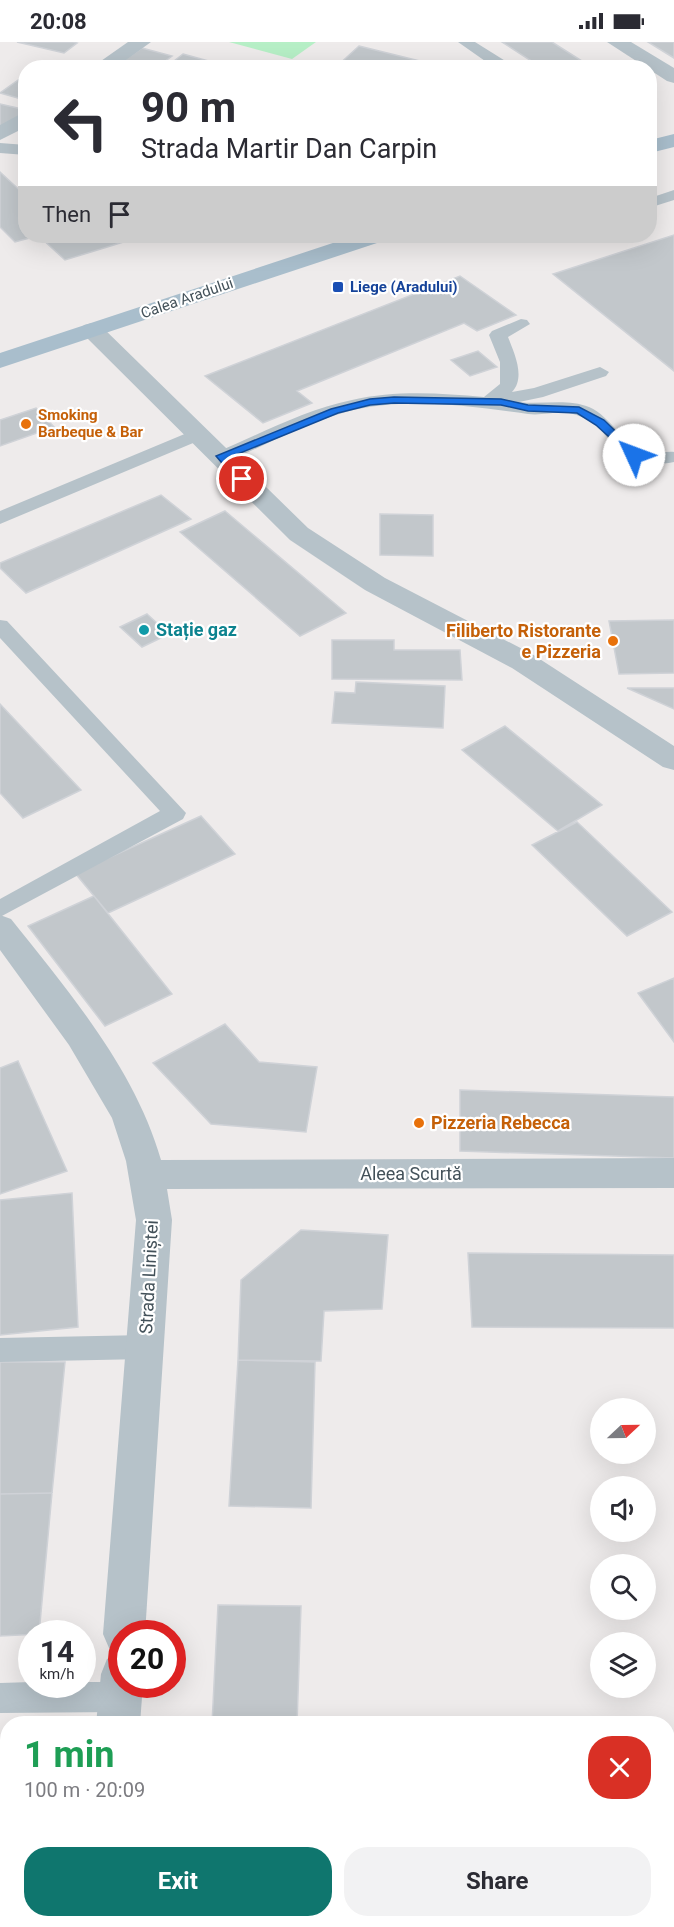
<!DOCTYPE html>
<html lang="en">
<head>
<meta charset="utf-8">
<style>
	body { margin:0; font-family:Roboto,sans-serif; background:#f2f2f3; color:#2b2b33; height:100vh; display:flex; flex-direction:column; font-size:22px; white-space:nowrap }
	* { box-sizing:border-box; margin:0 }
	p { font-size:20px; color:#7c7c81 }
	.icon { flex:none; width:33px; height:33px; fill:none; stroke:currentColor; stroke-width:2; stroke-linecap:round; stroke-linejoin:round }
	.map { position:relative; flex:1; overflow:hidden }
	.side { position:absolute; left:0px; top:1674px; width:675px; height:212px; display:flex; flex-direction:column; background:#fff; border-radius:24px 24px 0 0; box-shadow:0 6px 24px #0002 }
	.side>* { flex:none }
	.banner { position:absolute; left:18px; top:18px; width:639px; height:183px; border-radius:24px; box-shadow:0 6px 24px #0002; background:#fff; color:#2b2b33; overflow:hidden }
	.needle { width:39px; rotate:68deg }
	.controls { position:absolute; left:590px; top:1356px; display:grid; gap:12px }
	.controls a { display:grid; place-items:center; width:66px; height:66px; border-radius:50%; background:#fff; box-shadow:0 6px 24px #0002; font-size:30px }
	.speed { position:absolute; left:18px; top:1578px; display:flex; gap:12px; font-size:30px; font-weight:700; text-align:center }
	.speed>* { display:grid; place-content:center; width:78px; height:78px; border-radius:50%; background:#fff; box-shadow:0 6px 24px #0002; line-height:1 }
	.speed small { font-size:15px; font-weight:400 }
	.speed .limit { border:9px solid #d22; background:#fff; color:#111 }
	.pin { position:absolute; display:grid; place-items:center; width:51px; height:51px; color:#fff; margin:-26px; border:3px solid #fff; border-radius:50%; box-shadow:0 2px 6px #0007 }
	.me { position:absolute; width:66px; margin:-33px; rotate:313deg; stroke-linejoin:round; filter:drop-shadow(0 0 4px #0008) }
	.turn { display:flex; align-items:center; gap:21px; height:126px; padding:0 24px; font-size:27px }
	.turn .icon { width:78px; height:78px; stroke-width:2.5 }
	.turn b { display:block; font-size:42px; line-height:51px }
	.then { display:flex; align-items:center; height:57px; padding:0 24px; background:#0003; gap:12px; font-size:22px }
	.round { display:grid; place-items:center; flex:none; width:63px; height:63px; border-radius:24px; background:#f2f2f3 }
	.overview { display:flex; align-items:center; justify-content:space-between; height:102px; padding:0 24px }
	h1 { font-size:36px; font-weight:700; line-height:45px; color:#1e9e55 }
	.cta { display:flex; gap:12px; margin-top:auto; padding:12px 24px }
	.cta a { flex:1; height:69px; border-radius:24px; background:#0f766e; color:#fff; font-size:24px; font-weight:700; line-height:69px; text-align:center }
	.cta a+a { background:#f2f2f3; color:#2b2b33 }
	.status { display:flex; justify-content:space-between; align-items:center; height:42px; padding:0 30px; background:#fff; direction:ltr }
	.status svg { height:16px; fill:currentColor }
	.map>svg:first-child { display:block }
	.green { fill:#b6efc6 }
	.building { fill:#c2c7cb; stroke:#cfd2d7; stroke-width:1.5 }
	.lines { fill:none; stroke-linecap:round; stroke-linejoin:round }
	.service { fill:#b6c2c9; fill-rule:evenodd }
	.minor { fill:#b6c2c9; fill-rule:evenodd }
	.primary { fill:#a9becc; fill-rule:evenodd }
	.route { fill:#1a73e8; stroke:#114b97; stroke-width:1.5 }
	.transit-dot { fill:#1a4fb4; stroke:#fff; stroke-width:2 }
	.food-dot { fill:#e8710a; stroke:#fff; stroke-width:2 }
	.culture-dot { fill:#0f9aa8; stroke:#fff; stroke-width:2 }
	.labels { text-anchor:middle; stroke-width:4.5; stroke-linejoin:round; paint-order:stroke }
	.far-transit-label { font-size:15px; font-weight:bold; fill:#164399; stroke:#fff; text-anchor:start }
	.far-street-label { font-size:15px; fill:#435159; stroke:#fff }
	.far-food-label { font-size:15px; font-weight:bold; fill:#c56008; stroke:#fff; text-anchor:start }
	.culture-label { font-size:18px; font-weight:bold; fill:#0d838f; stroke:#fff; text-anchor:start }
	.food-label { font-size:18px; font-weight:bold; fill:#c56008; stroke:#fff; text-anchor:end }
	.street-label { font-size:18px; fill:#435159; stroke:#fff }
</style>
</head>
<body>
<div class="status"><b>20:08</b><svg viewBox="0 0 49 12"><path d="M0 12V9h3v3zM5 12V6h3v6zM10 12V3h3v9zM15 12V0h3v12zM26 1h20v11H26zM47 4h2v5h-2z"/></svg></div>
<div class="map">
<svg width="674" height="1885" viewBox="0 0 674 1885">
	<rect width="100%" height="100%" fill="#eeebeb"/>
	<!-- green -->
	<path class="green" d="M 229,0 L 316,0 L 292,17 Z"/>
	<!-- building -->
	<path class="building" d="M 17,0 L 73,0 L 77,1 L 64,11 Z
		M 502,0 L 552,0 L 593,26 L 542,26 Z
		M 648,0 L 674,0 L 674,16 Z
		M 359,4 L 436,23 L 434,26 L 335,26 Z
		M 142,6 L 172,14 L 156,26 L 123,19 Z
		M 183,12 L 234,26 L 165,26 Z
		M 21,36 L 26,37 L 25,58 L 0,51 Z
		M 0,62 L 26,68 L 0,89 Z
		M 0,130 L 26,154 L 26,194 L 37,194 L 15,200 L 0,185 Z
		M 674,193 L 674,329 L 553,232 Z
		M 39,194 L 143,194 L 65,218 Z
		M 460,234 L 516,273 L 477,289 L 464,281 L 297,349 L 312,361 L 263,381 L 205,334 Z
		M 478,309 L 497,325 L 470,334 L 451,318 Z
		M 36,366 L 54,385 L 0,404 L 0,378 Z
		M 161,453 L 191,477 L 26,551 L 0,526 L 0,521 Z
		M 225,469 L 346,571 L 300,594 L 180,490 Z
		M 380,472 L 433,473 L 433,514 L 380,513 Z
		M 147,572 L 169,592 L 142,605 L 120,585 Z
		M 674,578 L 674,631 L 619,632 L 609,579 Z
		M 332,598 L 394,598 L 394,608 L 460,608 L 462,638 L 332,637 Z
		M 356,640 L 445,644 L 443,686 L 332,681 L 335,650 L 355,651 Z
		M 627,646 L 674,646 L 674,667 Z
		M 0,662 L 81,748 L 23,776 L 0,751 Z
		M 505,684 L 602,763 L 558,789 L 462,708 Z
		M 201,774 L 235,812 L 108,871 L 75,831 Z
		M 577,780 L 672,870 L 627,894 L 532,803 Z
		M 94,854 L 172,952 L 105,984 L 28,884 Z
		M 674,936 L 674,1000 L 638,951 Z
		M 225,982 L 259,1020 L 317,1025 L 306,1090 L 211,1082 L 153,1021 Z
		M 18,1019 L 67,1129 L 0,1152 L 0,1026 Z
		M 460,1048 L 674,1055 L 674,1116 L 460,1109 Z
		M 72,1151 L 78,1285 L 0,1293 L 0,1158 Z
		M 301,1188 L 388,1193 L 382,1267 L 324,1269 L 321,1319 L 238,1318 L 241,1238 Z
		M 468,1211 L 674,1213 L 674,1286 L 472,1285 Z
		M 238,1318 L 315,1320 L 311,1466 L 229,1464 Z
		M 0,1320 L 65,1320 L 52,1451 L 0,1452 Z
		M 52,1451 L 39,1592 L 0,1594 L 0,1452 Z
		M 218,1563 L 301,1564 L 297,1682 L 212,1682 Z
		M 0,1716 L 8,1716 L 8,1878 L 43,1878 L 42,1885 L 0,1885 Z
		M 200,1878 L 291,1878 L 291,1885 L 200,1885 Z"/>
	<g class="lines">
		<!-- service -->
		<path class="service" d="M 458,0 L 475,0 L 507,20 L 509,26 L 495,26 Z
			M 0,101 L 26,103 L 26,113 L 0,111 Z
			M 674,148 L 674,158 L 655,164 L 650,162 L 650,156 Z
			M 521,277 L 527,278 L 530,282 L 508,295 C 514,311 526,335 512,350 L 534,346 L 600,325 L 609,330 L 606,334 L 543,355 L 519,360 C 542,363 567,356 589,365 C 612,375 623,404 646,411 C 656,413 665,409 674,410 L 674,420 C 610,433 617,383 573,372 C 559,368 543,374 528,372 C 469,364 405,354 346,370 C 306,381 267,402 229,419 L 215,419 L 213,415 L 215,411 C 260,392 304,368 352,358 C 395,348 440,351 484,355 L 500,342 L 500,320 L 489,293 L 492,289 Z
			M 199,386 L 208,392 L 205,396 L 0,482 L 0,469 Z
			M 0,578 L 7,579 L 186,771 L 183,777 L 0,875 L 0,857 L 160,769 L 0,596 Z
			M 145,1293 L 155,1296 L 159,1305 L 155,1314 L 145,1317 L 0,1320 L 0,1296 Z
			M 32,1640 L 32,1642 L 82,1642 L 82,1640 L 120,1640 L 122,1642 L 131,1644 L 136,1655 L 131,1666 L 120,1670 L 0,1671 L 0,1641 Z"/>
		<!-- minor -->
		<path class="minor" d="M 128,0 L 151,0 L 115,26 L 91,26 Z
			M 607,0 L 631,0 L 674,26 L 674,41 L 667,39 Z
			M 26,69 L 26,85 L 0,98 L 0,83 Z
			M 92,281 L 100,283 L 308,486 L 385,536 L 532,612 L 674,704 L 674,728 L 663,725 L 512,626 L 365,548 L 290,498 L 84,293 L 80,288 L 84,283 Z
			M 0,873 L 11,877 C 69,950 135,1027 161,1118 L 674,1116 L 674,1146 L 167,1147 L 172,1178 L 145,1592 L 122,1592 L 122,1611 L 109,1606 L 103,1592 L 136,1178 L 126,1119 L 112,1076 L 69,1003 L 0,908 Z
			M 122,1611 L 122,1642 L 143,1642 L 140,1682 L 96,1682 L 101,1632 L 107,1617 Z
			M 80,1878 L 126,1878 L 126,1885 L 80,1885 Z"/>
		<!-- primary -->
		<path class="primary" d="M 674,92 L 674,105 L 650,111 L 650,98 Z
			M 354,194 L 386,194 L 383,199 L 0,326 L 0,311 Z"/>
	</g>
	<!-- route -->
	<path class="route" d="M 394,355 L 501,357 L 528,363 L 579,365 L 604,378 L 640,413 L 631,415 L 596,383 L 577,371 L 528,369 L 501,363 L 394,361 L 370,363 L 338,371 L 228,416 L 245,435 L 245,440 L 238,440 L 216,414 L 331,367 L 370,357 Z"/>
	<!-- markers -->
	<rect class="transit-dot" x="332" y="239" width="12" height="12" rx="3"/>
	<g class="food-dot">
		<circle cx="26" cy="382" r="6"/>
		<circle cx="613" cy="599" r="6"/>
		<circle cx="419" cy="1081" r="6"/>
	</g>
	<circle class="culture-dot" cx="144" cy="588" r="6"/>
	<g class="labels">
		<!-- far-transit labels -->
		<g class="far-transit-label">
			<text x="350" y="250">Liege (Aradului)</text>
		</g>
		<!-- far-street labels -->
		<g class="far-street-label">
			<text transform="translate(187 256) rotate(-19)" y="5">Calea Aradului</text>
		</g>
		<!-- far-food labels -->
		<g class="far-food-label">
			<text x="38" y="378">Smoking<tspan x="38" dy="17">Barbeque &amp; Bar</tspan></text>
		</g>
		<!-- culture labels -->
		<g class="culture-label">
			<text x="156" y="594">Stație gaz</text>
		</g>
		<!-- food labels -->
		<g class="food-label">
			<text x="601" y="595">Filiberto Ristorante<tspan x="601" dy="21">e Pizzeria</tspan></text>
			<text x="431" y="1087" text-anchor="start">Pizzeria Rebecca</text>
		</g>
		<!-- street labels -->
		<g class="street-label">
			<text x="411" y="1138">Aleea Scurtă</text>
			<text transform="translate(149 1235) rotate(-87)" y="6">Strada Liniștei</text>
		</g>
	</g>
</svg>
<div class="controls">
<a><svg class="needle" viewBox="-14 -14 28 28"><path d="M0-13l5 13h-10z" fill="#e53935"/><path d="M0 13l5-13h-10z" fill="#7c7c81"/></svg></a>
<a><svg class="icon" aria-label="sound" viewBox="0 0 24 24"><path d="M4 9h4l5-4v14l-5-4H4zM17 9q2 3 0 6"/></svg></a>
<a><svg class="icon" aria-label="search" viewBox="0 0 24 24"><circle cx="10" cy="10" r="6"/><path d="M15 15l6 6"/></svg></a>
<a><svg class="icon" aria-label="layers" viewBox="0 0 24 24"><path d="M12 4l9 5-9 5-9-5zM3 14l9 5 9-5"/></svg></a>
</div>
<div class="speed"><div>14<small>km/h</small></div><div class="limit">20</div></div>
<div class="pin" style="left:242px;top:437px;background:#d93025"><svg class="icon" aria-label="arrive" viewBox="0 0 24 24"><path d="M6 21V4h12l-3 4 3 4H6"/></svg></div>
<svg class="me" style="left:634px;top:413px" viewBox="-20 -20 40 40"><circle r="19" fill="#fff"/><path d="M0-13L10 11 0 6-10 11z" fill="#1a73e8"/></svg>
<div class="banner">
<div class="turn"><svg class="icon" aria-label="left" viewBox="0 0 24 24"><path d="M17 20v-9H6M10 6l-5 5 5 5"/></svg><div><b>90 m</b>Strada Martir Dan Carpin</div></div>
<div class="then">Then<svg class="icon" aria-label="arrive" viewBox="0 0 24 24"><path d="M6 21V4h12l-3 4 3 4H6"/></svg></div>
</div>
<section class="side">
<div class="overview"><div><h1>1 min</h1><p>100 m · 20:09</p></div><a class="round" style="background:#d93025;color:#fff"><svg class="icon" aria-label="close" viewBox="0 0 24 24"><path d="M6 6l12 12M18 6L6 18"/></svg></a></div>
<div class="cta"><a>Exit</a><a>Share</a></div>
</section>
</div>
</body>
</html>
